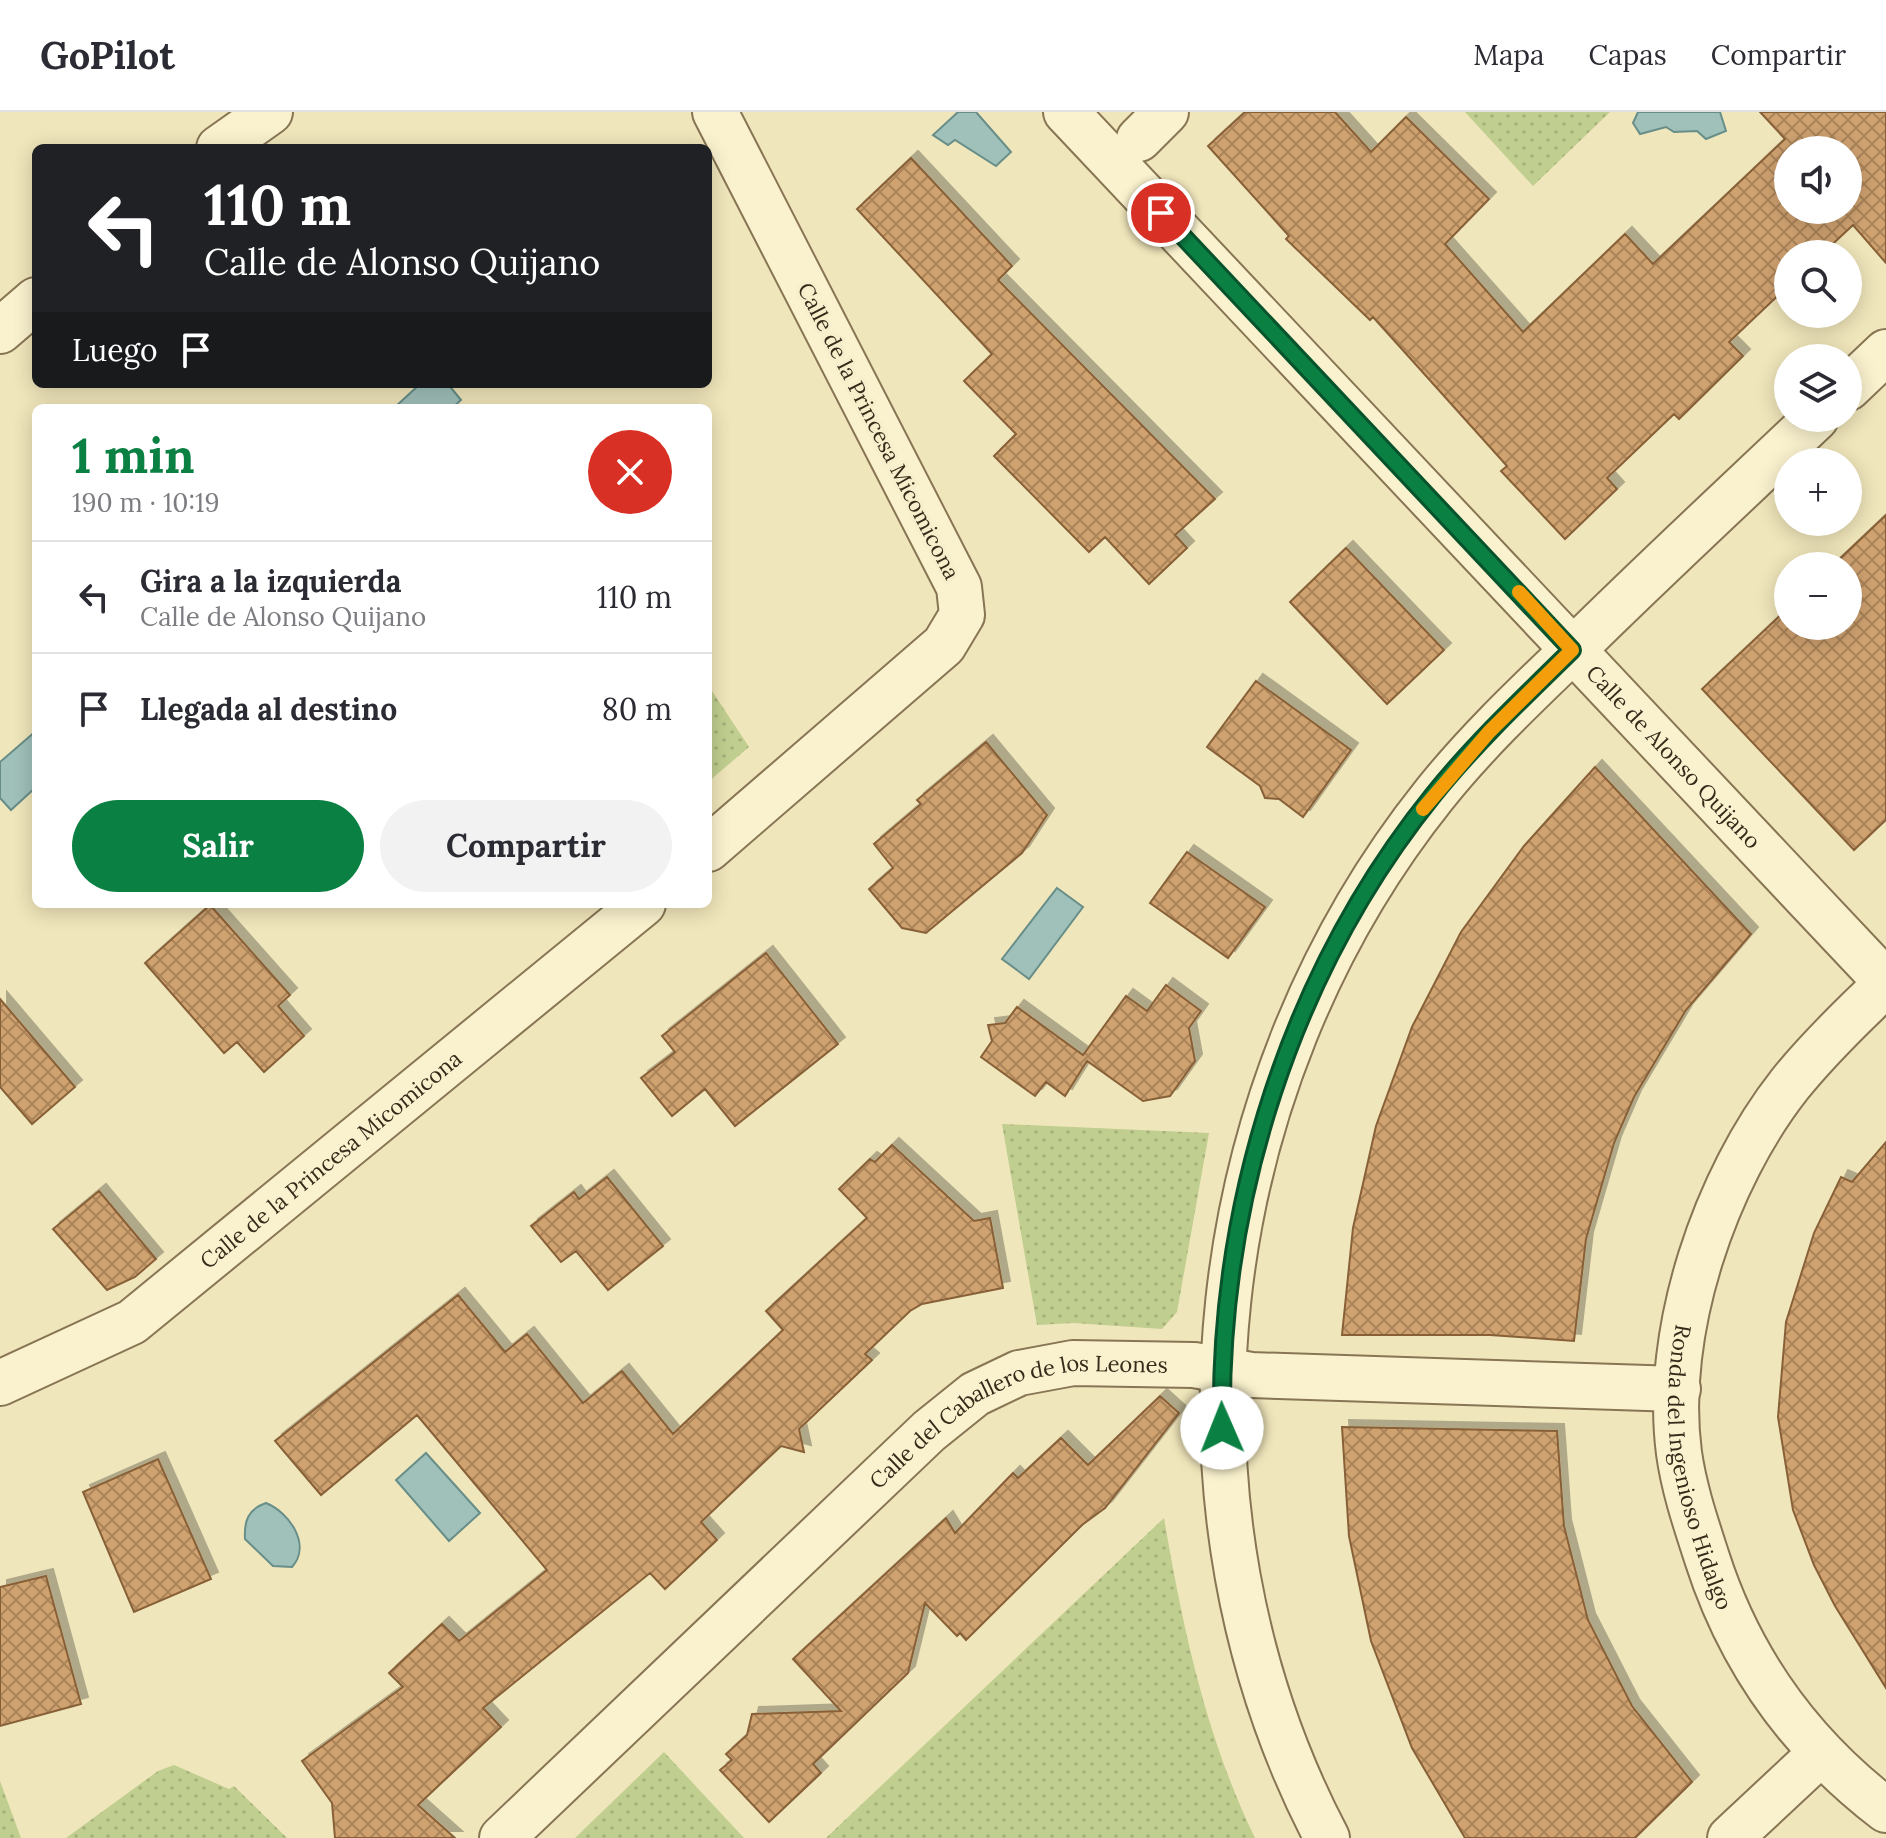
<!DOCTYPE html>
<html lang="es">
<head>
<meta charset="utf-8">
<style>
	body { margin:0; font-family:Lora,serif; background:#f2f2f3; color:#2b2b33; height:100vh; display:flex; flex-direction:column; font-size:30px; white-space:nowrap }
	* { box-sizing:border-box; margin:0 }
	p { font-size:26px; color:#7c7c81 }
	.icon { flex:none; width:44px; height:44px; fill:none; stroke:currentColor; stroke-width:2; stroke-linecap:round; stroke-linejoin:round }
	.map { position:relative; flex:1; overflow:hidden }
	.drawer { position:absolute; left:32px; top:292px; width:680px; height:504px; display:flex; flex-direction:column; background:#fff; border-radius:12px; box-shadow:0 4px 20px #0003 }
	.drawer>* { flex:none }
	.top-card { position:absolute; left:32px; top:32px; width:680px; height:244px; border-radius:12px; box-shadow:0 4px 20px #0003; background:#202124; color:#fff; overflow:hidden }
	.buttons { position:absolute; left:1774px; top:24px; display:grid; gap:16px }
	.buttons a { display:grid; place-items:center; width:88px; height:88px; border-radius:50%; background:#fff; box-shadow:0 4px 20px #0003; font-size:40px }
	.pin { position:absolute; display:grid; place-items:center; width:68px; height:68px; color:#fff; margin:-34px; border:4px solid #fff; border-radius:50%; box-shadow:0 2px 8px #0007 }
	.me { position:absolute; width:88px; margin:-44px; rotate:359deg; stroke-linejoin:round; filter:drop-shadow(0 0 6px #0008) }
	.turn { display:flex; align-items:center; gap:28px; height:168px; padding:0 40px; font-size:36px }
	.turn .icon { width:104px; height:104px; stroke-width:2.5 }
	.turn b { display:block; font-size:56px; line-height:68px }
	.then { display:flex; align-items:center; height:76px; padding:0 40px; background:#0003; gap:16px; font-size:30px }
	.round { display:grid; place-items:center; flex:none; width:84px; height:84px; border-radius:42px; background:#f2f2f3 }
	.overview { display:flex; align-items:center; justify-content:space-between; height:136px; padding:0 40px }
	h1 { font-size:48px; font-weight:700; line-height:60px; color:#0b8043 }
	.button { display:flex; gap:16px; margin-top:auto; padding:16px 40px }
	.button a { flex:1; height:92px; border-radius:48px; background:#0b8043; color:#fff; font-size:32px; font-weight:700; line-height:92px; text-align:center }
	.button a+a { background:#f2f2f3; color:#2b2b33 }
	ul { padding:0; list-style:none }
	li { display:flex; align-items:center; gap:24px; height:112px; padding:0 40px; border-top:2px solid #e1e1e2 }
	li div { flex:1 }
	li b { display:block; font-size:30px }
	li em { font-style:normal }
	header { display:flex; align-items:center; gap:48px; box-sizing:border-box; height:112px; padding:0 40px; background:#fff; border-bottom:2px solid #e1e1e2 }
	header strong { font-size:38px }
	nav { display:flex; gap:44px; margin-inline-start:auto; font-size:28px }
	.map>svg:first-child { display:block }
	.green { fill:url(#green-dots) }
	.water { fill:#a0c0ba; stroke:#678e88; stroke-width:2 }
	.building { fill:url(#building-cross-hatch); stroke:#886139; stroke-width:2; fill-rule:evenodd; filter:url(#shadow) }
	.lines { fill:none; stroke-linecap:round; stroke-linejoin:round }
	.pedestrian-casing { stroke:#877554; stroke-width:48 }
	.minor-casing { stroke:#877554; stroke-width:48 }
	.pedestrian { stroke:#faf2ce; stroke-width:44 }
	.minor { stroke:#faf2ce; stroke-width:44 }
	.route-casing { stroke:#07532c; stroke-width:20 }
	.route { stroke:#0b8043; stroke-width:14 }
	.slow { stroke:#f59e0b; stroke-width:14 }
	.labels { text-anchor:middle; stroke-width:7; stroke-linejoin:round; paint-order:stroke }
	.street-label { font-size:22px; fill:#362a1a; stroke:#f7efcb }
</style>
</head>
<body>
<header>
<strong>GoPilot</strong>
<nav><a>Mapa</a><a>Capas</a><a>Compartir</a></nav>
</header>
<div class="map">
<svg width="1886" height="1726" viewBox="0 0 1886 1726">
	<defs>
		<pattern id="green-dots" width="8" height="8" patternUnits="userSpaceOnUse" patternTransform="scale(2)"><rect width="8" height="8" fill="#c0ce8f"/><path d="M2 2h.1M6 6h.1" fill="none" stroke="#a6b17b" stroke-width="1.8" stroke-linecap="round"/></pattern>
		<pattern id="building-cross-hatch" width="8" height="8" patternUnits="userSpaceOnUse" patternTransform="scale(2)"><rect width="8" height="8" fill="#d0a26f"/><path d="M0 0l8 8M0 8l8-8" fill="none" stroke="#aa845a"/></pattern>
		<filter id="shadow"><feDropShadow dx="7" dy="-7" stdDeviation="0" flood-color="#0004"/></filter>
	</defs>
	<rect width="100%" height="100%" fill="#f0e6bb"/>
	<!-- green -->
	<path class="green" d="M 1465,0 L 1610,0 L 1533,74 Z
		M 708,573 L 749,635 L 708,670 Z
		M 1002,1012 L 1209,1021 L 1177,1200 L 1162,1217 L 1074,1211 L 1037,1213 Z
		M 1164,1406 C 1183,1517 1206,1625 1255,1726 L 826,1726 Z
		M 664,1640 L 744,1726 L 575,1726 Z
		M 174,1653 L 229,1677 L 234,1674 L 287,1726 L 66,1726 L 158,1659 Z
		M 0,1669 L 21,1726 L 0,1726 Z"/>
	<!-- water -->
	<path class="water" d="M 958,0 L 976,0 L 1011,40 L 996,54 L 955,28 L 948,33 L 933,23 Z
		M 1638,0 L 1720,0 L 1726,19 L 1706,27 L 1697,19 L 1674,20 L 1666,15 L 1640,22 L 1633,11 Z
		M 420,272 L 448,272 L 461,288 L 452,296 L 394,296 Z
		M 36,619 L 36,675 L 11,698 L 0,686 L 0,650 Z
		M 1057,776 L 1083,795 L 1029,867 L 1002,847 Z
		M 426,1341 L 480,1401 L 449,1429 L 396,1368 Z
		M 266,1391 C 289,1400 312,1433 292,1455 L 273,1454 L 245,1427 C 244,1409 248,1397 266,1391 Z"/>
	<!-- building -->
	<path class="building" d="M 1245,0 L 1335,0 L 1371,40 L 1406,5 L 1489,87 L 1445,132 L 1523,220 L 1625,122 L 1653,152 L 1785,27 L 1760,0 L 1886,0 L 1886,151 L 1853,113 L 1822,142 L 1788,142 L 1788,174 L 1729,230 L 1743,244 L 1679,307 L 1674,302 L 1607,366 L 1617,377 L 1565,427 L 1501,359 L 1507,354 L 1373,205 L 1370,208 L 1286,127 L 1289,124 L 1208,34 ZM 1788,38 L 1848,38 L 1848,98 L 1788,98 Z
		M 911,46 L 1012,154 L 998,168 L 1215,387 L 1175,423 L 1187,436 L 1149,472 L 1105,425 L 1089,440 L 994,344 L 1016,322 L 964,269 L 992,242 L 857,97 Z
		M 1886,403 L 1886,708 L 1854,738 L 1702,577 L 1788,496 L 1788,514 L 1848,514 L 1848,454 L 1832,454 Z
		M 1346,436 L 1444,538 L 1387,592 L 1290,490 Z
		M 1256,569 L 1351,638 L 1303,705 L 1279,687 L 1265,686 L 1260,674 L 1207,635 Z
		M 986,630 L 1047,703 L 1022,741 L 926,821 L 902,816 L 869,777 L 893,756 L 874,732 L 921,692 L 917,688 Z
		M 1595,655 L 1751,822 L 1686,898 L 1634,985 L 1614,1031 L 1586,1127 L 1574,1229 L 1490,1223 L 1342,1223 L 1353,1116 L 1376,1014 L 1412,915 L 1461,820 L 1524,734 Z
		M 1187,740 L 1265,795 L 1228,846 L 1150,791 Z
		M 210,793 L 290,883 L 278,894 L 304,924 L 264,960 L 237,930 L 224,941 L 145,851 Z
		M 766,841 L 838,932 L 735,1014 L 705,977 L 672,1004 L 641,966 L 675,940 L 662,924 Z
		M 1166,873 L 1201,899 L 1189,916 L 1195,949 L 1170,984 L 1143,989 L 1087,949 L 1065,984 L 1046,970 L 1035,984 L 981,945 L 992,929 L 988,913 L 1005,911 L 1017,895 L 1083,943 L 1126,884 L 1147,899 Z
		M 0,887 L 75,975 L 32,1012 L 0,975 Z
		M 1886,1030 L 1886,1576 L 1835,1494 L 1814,1453 L 1793,1398 L 1778,1305 L 1786,1210 L 1814,1121 L 1841,1065 L 1852,1070 Z
		M 892,1033 L 974,1109 L 990,1106 L 1003,1176 L 922,1192 L 910,1199 L 865,1242 L 872,1248 L 799,1317 L 804,1340 L 781,1334 L 701,1410 L 717,1428 L 665,1477 L 650,1461 L 483,1596 L 501,1615 L 418,1693 L 455,1726 L 335,1726 L 332,1691 L 302,1649 L 403,1575 L 389,1561 L 442,1512 L 459,1529 L 547,1458 L 417,1303 L 321,1383 L 275,1329 L 458,1183 L 505,1240 L 527,1222 L 583,1291 L 622,1259 L 673,1322 L 783,1218 L 766,1199 L 867,1106 L 839,1077 L 870,1047 L 875,1050 Z
		M 607,1065 L 663,1134 L 608,1178 L 576,1139 L 561,1150 L 531,1114 L 574,1080 L 579,1087 Z
		M 99,1079 L 156,1147 L 135,1165 L 107,1178 L 53,1117 Z
		M 1160,1284 L 1179,1301 L 1105,1396 L 1082,1413 L 966,1528 L 960,1521 L 957,1524 L 925,1491 L 908,1561 L 813,1652 L 821,1661 L 769,1710 L 720,1658 L 732,1648 L 726,1642 L 747,1623 L 752,1602 L 841,1599 L 793,1547 L 946,1406 L 955,1421 L 1013,1361 L 1018,1366 L 1061,1326 L 1088,1353 Z
		M 1342,1315 L 1557,1319 L 1564,1414 L 1588,1508 L 1632,1594 L 1692,1670 L 1635,1726 L 1465,1726 L 1412,1636 L 1371,1529 L 1349,1424 Z
		M 158,1347 L 211,1467 L 134,1500 L 83,1380 Z
		M 46,1464 L 81,1592 L 0,1614 L 0,1475 Z"/>
	<g class="lines">
		<!-- pedestrian casing -->
		<g class="pedestrian-casing">
			<path id="pedestrian" d="M 1139,27 L 1166,0"/>
		</g>
		<!-- minor casing -->
		<g class="minor-casing">
			<g id="minor">
				<path id="s1" d="M 1066,0 L 1886,870"/>
				<path d="M 219,36 L 270,0"/>
				<path d="M 0,219 L 36,188"/>
				<path d="M 1848,276 L 1886,240"/>
				<path d="M 708,737 L 944,533 L 962,503 L 959,475 L 715,0"/>
				<path id="s2" d="M 1886,872 C 1852,904 1819,936 1790,972 C 1715,1067 1663,1220 1679,1341 C 1684,1377 1696,1412 1707,1446 C 1740,1549 1801,1633 1886,1698"/>
				<path id="s3" d="M 0,1271 L 132,1210 L 643,792"/>
				<path id="s4" d="M 502,1726 L 929,1319 L 975,1282 L 1019,1261 L 1073,1251 L 1194,1253 L 1251,1263 L 1678,1277"/>
				<path d="M 1327,1726 C 1153,1395 1202,973 1434,683 C 1477,629 1527,582 1577,534 C 1655,457 1736,382 1816,306"/>
				<path d="M 1730,1726 L 1820,1642"/>
			</g>
		</g>
		<!-- pedestrian -->
		<use href="#pedestrian" class="pedestrian"/>
		<!-- minor -->
		<use href="#minor" class="minor"/>
	</g>
	<g class="lines">
		<!-- route casing -->
		<g class="route-casing">
			<path id="route" d="M 1161,101 L 1572,538 C 1525,584 1476,630 1434,682 C 1291,859 1218,1090 1222,1316"/>
		</g>
		<!-- route -->
		<use href="#route" class="route"/>
		<!-- slow -->
		<path class="slow" d="M 1423,697 L 1489,620 L 1572,538 L 1519,480"/>
	</g>
	<g class="labels">
		<!-- street labels -->
		<g class="street-label">
			<text transform="translate(879 319) rotate(63)" y="8">Calle de la Princesa Micomicona</text>
			<text dy="8" stroke="none"><textPath href="#s1" startOffset="886">Calle de Alonso Quijano</textPath></text>
			<text dy="8" stroke="none"><textPath href="#s3" startOffset="402">Calle de la Princesa Micomicona</textPath></text>
			<text dy="8" stroke="none"><textPath href="#s4" startOffset="680">Calle del Caballero de los Leones</textPath></text>
			<text dy="8" stroke="none"><textPath href="#s2" startOffset="550">Ronda del Ingenioso Hidalgo</textPath></text>
		</g>
	</g>
</svg>
<div class="buttons">
<a><svg class="icon" aria-label="sound" viewBox="0 0 24 24"><path d="M4 9h4l5-4v14l-5-4H4zM17 9q2 3 0 6"/></svg></a>
<a><svg class="icon" aria-label="search" viewBox="0 0 24 24"><circle cx="10" cy="10" r="6"/><path d="M15 15l6 6"/></svg></a>
<a><svg class="icon" aria-label="layers" viewBox="0 0 24 24"><path d="M12 4l9 5-9 5-9-5zM3 14l9 5 9-5"/></svg></a>
<a>+</a>
<a>−</a>
</div>
<div class="pin" style="left:1161px;top:101px;background:#d93025"><svg class="icon" aria-label="arrive" viewBox="0 0 24 24"><path d="M6 21V4h12l-3 4 3 4H6"/></svg></div>
<svg class="me" style="left:1222px;top:1316px" viewBox="-20 -20 40 40"><circle r="19" fill="#fff"/><path d="M0-13L10 11 0 6-10 11z" fill="#0b8043"/></svg>
<div class="top-card">
<div class="turn"><svg class="icon" aria-label="left" viewBox="0 0 24 24"><path d="M17 20v-9H6M10 6l-5 5 5 5"/></svg><div><b>110 m</b>Calle de Alonso Quijano</div></div>
<div class="then">Luego<svg class="icon" aria-label="arrive" viewBox="0 0 24 24"><path d="M6 21V4h12l-3 4 3 4H6"/></svg></div>
</div>
<section class="drawer">
<div class="overview"><div><h1>1 min</h1><p>190 m · 10:19</p></div><a class="round" style="background:#d93025;color:#fff"><svg class="icon" aria-label="close" viewBox="0 0 24 24"><path d="M6 6l12 12M18 6L6 18"/></svg></a></div>
<ul>
<li><svg class="icon" aria-label="left" viewBox="0 0 24 24"><path d="M17 20v-9H6M10 6l-5 5 5 5"/></svg><div><b>Gira a la izquierda</b><p>Calle de Alonso Quijano</p></div><em>110 m</em></li>
<li><svg class="icon" aria-label="arrive" viewBox="0 0 24 24"><path d="M6 21V4h12l-3 4 3 4H6"/></svg><div><b>Llegada al destino</b></div><em>80 m</em></li>
</ul>
<div class="button"><a>Salir</a><a>Compartir</a></div>
</section>
</div>
</body>
</html>
